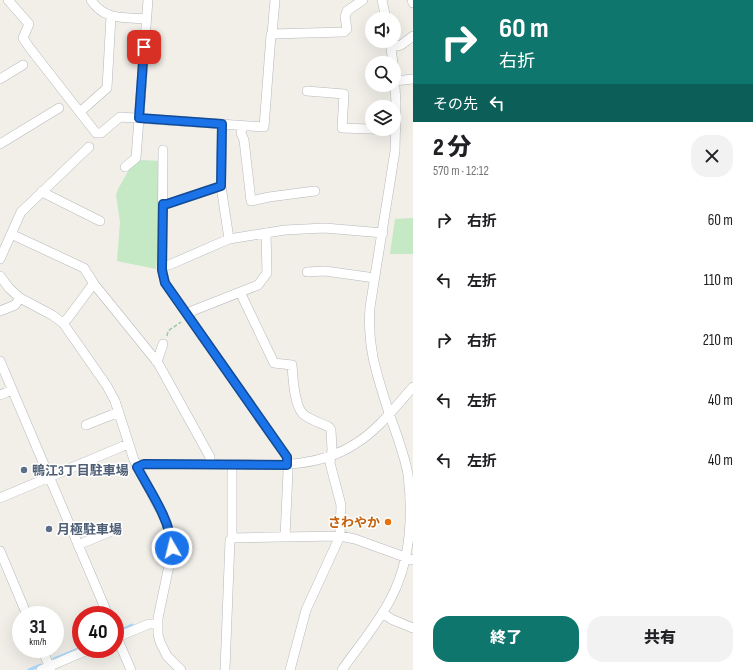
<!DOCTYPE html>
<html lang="ja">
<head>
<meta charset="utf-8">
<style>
	body { margin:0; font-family:"Sofia Sans Condensed","Noto Sans JP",sans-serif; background:#f2f2f2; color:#202124; height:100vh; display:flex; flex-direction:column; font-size:15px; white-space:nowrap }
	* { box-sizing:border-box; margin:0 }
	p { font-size:13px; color:#757577 }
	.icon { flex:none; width:22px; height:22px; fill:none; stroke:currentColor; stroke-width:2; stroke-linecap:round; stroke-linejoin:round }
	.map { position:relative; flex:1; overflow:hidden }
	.side { display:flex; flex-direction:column; background:#fff; width:340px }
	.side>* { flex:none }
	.guide { background:#0f766e; color:#fff; overflow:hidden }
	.fabs { position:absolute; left:365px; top:12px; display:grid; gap:8px }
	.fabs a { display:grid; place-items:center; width:36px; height:36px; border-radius:50%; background:#fff; box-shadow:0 4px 16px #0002; font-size:20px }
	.speed { position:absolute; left:12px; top:606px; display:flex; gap:8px; font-size:20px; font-weight:700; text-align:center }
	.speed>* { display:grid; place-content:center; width:52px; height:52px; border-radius:50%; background:#fff; box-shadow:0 4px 16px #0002; line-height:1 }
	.speed small { font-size:10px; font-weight:400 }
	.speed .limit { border:6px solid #d22; background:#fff; color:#111 }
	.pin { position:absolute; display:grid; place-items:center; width:34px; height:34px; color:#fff; margin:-17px; border-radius:8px; box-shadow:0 2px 6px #0006 }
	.me { position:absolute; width:44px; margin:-22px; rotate:352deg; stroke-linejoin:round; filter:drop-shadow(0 0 3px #0008) }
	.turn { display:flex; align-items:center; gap:14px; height:84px; padding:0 20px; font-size:18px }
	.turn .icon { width:52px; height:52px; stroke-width:2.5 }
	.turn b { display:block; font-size:28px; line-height:34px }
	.then { display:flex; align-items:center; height:38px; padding:0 20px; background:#0003; gap:8px; font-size:15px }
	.round { display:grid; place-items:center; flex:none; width:42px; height:42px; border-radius:16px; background:#f2f2f2 }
	.overview { display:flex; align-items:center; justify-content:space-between; height:68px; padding:0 20px }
	h1 { font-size:24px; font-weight:800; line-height:30px }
	.action { display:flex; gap:8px; margin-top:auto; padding:8px 20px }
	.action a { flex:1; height:46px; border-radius:16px; background:#0f766e; color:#fff; font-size:16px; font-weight:800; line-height:46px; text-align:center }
	.action a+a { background:#f2f2f2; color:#202124 }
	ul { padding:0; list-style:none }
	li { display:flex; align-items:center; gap:12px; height:60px; padding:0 20px }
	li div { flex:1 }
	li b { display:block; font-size:15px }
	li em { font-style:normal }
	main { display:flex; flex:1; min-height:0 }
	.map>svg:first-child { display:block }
	.green { fill:#c5e8c5 }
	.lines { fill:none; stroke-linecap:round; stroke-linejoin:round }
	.stream { stroke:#aadaff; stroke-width:3 }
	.minor-casing { stroke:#b5b8bc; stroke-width:10 }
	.path { stroke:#9cc7a9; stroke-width:1.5; stroke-dasharray:4 2; stroke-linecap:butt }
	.minor { stroke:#fff; stroke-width:9 }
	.route-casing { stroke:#114b97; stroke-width:10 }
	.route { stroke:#1a73e8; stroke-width:7 }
	.service-dot { fill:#5c6f8a; stroke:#fff; stroke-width:1.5 }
	.food-dot { fill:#e8710a; stroke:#fff; stroke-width:1.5 }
	.labels { text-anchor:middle; stroke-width:3; stroke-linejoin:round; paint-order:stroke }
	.service-label { font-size:13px; font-weight:bold; fill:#4e5e75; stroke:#fff; text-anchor:start }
	.food-label { font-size:13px; font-weight:bold; fill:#c56008; stroke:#fff; text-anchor:end }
</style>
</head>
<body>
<main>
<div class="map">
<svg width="413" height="670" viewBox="0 0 413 670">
	<rect width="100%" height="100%" fill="#f1efe8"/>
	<!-- green -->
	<path class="green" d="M 142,160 L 160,161 L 158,252 L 156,269 L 117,261 L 120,222 L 116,195 L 118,189 L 130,168 L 134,164 Z
		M 413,218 L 413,254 L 390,254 L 395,219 Z"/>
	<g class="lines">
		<!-- stream -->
		<path class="stream" d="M 121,630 L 132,625
			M 54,659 L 81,648
			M 29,670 L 41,665"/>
		<!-- minor casing -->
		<g class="minor-casing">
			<path id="minor" d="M 8,0 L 29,24 L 23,38 L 29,47 L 96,133 L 101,133 L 120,117 L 264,127 L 271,35 L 272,34 L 275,0
				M 91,0 C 105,21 123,17 146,19
				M 382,0 L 386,19
				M 412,0 L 413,3
				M 272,34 L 344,32 L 347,29 L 345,17 L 347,11 L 363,0
				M 390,41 L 393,63
				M 391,47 L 401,45 L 413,36
				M 0,79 L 23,65
				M 395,81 L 413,79
				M 307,91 L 344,94 L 342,128 L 396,130
				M 80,112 L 107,88 L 111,16
				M 222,125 L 221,186 L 229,239
				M 242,126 L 241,133 L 244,140 L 251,201 L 269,197 L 315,191
				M 0,144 L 59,108
				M 163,150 L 162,270 L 165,283 L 287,457 L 288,472 L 285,537
				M 125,167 L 136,158 L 148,0
				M 42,191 L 46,194 L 100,221
				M 163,204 L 167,204 L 221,186
				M 11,234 L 84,268 L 94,284 L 158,363 L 210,457 L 210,464
				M 0,259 L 21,212 L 89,147
				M 162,265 L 169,265 L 229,239 L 285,230 L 325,228 L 383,233
				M 307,272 L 325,271 L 375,278
				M 0,276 L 9,288 L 20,298 L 52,315 L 63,323 L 107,386 L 115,401 L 134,460 L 166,521 L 170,534 L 171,556 L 158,618 L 158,634 L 160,642 L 167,656 L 181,670
				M 240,292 L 274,363 L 292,365 C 293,378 294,405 303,414 C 310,420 321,423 329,427 L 331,430 L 332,450 L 330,463 L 341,505 L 340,536 L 306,610 L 290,670
				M 0,311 L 15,305 L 20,298
				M 187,314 L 192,311 L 258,285 L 267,273 L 266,233
				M 63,323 L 68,318 L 91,287 L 94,284
				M 0,361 L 108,615
				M 156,361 L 158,359 L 163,344
				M 0,395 L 12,390
				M 86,425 L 119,412
				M 137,467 L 143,464 C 172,464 200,464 228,464 C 272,465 317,469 355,444 C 378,430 395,407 413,387
				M 0,498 L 128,444
				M 232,538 L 340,536 L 355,539 L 413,560
				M 78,545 L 114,530
				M 0,551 L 27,615
				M 383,613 L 391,619 L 413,628
				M 115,633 L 131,670
				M 115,638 L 149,624 L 158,624
				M 42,649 L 51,670
				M 41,670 L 90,649
				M 225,670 L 230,540 L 232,538 L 232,464
				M 342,670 C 358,647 377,625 390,600 C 411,562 413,517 408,474 C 404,453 396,433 389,413 C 377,375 367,348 370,307 L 395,151 L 396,103 L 394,70"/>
		</g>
		<!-- path -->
		<path class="path" d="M 167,336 L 168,331 L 181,322"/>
		<!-- minor -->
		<use href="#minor" class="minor"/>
	</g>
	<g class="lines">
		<!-- route casing -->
		<g class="route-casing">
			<path id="route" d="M 144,47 L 139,118 L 222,124 L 221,186 L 167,204 L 163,204 L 162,270 L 165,283 L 287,457 L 287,465 L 144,464 L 137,467 C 151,493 170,519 172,548"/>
		</g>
		<!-- route -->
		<use href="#route" class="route"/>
	</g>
	<!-- markers -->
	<g class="service-dot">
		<circle cx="24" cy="470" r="4"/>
		<circle cx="49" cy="529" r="4"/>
	</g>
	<circle class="food-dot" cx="388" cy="522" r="4"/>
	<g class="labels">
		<!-- service labels -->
		<g class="service-label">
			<text x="32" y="475">鴨江3丁目駐車場</text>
			<text x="57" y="534">月極駐車場</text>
		</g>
		<!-- food labels -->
		<g class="food-label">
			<text x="380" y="527">さわやか</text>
		</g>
	</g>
</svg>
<div class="fabs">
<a><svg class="icon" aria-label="sound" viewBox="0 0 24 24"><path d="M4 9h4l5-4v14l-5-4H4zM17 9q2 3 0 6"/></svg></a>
<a><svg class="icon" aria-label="search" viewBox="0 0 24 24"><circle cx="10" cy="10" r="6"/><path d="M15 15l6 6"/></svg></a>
<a><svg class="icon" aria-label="layers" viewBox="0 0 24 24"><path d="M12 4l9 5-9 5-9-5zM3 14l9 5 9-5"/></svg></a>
</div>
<div class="speed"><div>31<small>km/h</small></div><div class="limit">40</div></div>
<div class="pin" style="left:144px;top:47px;background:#d93025"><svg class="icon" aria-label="arrive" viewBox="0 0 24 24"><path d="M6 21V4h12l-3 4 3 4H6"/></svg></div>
<svg class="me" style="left:172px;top:548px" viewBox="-20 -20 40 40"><circle r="17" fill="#1a73e8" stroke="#fff" stroke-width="3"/><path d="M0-11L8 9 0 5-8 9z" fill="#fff"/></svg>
</div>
<section class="side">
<div class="guide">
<div class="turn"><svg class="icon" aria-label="right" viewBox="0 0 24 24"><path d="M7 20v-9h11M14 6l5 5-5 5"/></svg><div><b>60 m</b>右折</div></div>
<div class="then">その先<svg class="icon" aria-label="left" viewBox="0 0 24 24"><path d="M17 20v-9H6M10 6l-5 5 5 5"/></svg></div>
</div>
<div class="overview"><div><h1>2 分</h1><p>570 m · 12:12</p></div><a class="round"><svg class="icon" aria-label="close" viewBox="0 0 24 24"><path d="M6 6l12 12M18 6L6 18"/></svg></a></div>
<ul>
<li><svg class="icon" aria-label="right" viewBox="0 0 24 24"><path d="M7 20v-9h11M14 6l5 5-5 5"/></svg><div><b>右折</b></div><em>60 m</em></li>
<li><svg class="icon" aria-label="left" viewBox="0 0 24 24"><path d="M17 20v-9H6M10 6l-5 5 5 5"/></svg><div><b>左折</b></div><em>110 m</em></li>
<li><svg class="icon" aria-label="right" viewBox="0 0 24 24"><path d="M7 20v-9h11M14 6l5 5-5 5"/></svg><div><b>右折</b></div><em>210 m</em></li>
<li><svg class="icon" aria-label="left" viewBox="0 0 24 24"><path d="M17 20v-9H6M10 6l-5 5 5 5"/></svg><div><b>左折</b></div><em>40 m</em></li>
<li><svg class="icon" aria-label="left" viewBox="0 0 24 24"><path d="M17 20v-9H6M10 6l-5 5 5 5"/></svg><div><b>左折</b></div><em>40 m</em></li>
</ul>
<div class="action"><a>終了</a><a>共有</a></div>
</section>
</main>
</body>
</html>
